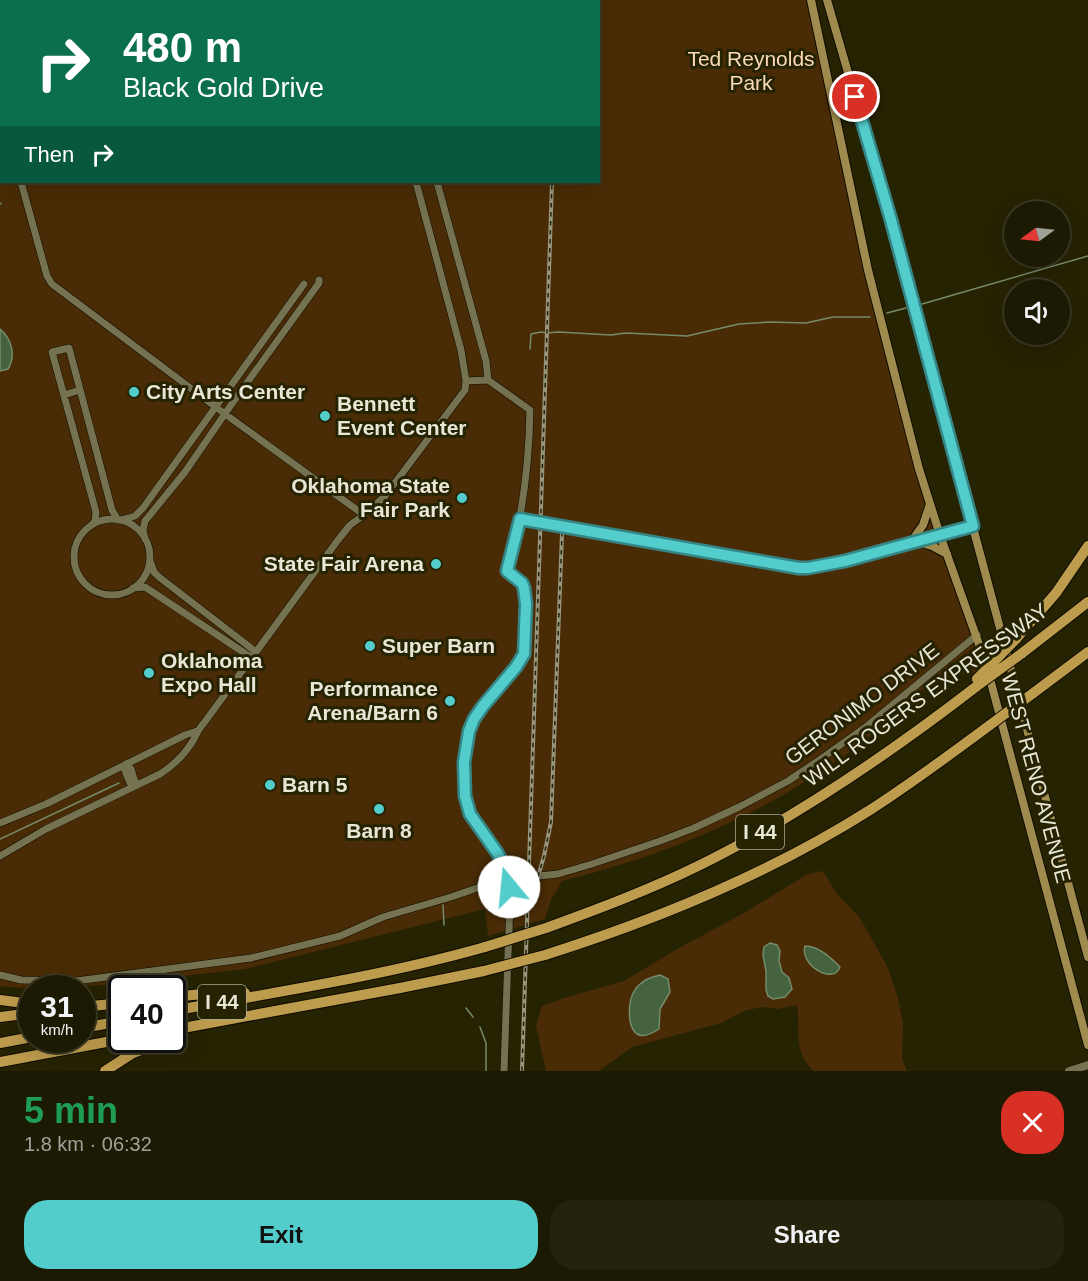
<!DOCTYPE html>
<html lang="en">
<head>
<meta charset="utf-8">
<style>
	body { margin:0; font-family:Arial,sans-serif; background:#25230c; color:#f1f3f6; height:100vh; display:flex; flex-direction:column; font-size:22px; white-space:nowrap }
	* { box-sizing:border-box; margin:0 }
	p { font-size:20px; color:#a0a199 }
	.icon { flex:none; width:33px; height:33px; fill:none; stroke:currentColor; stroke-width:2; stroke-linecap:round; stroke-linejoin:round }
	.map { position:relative; height:1071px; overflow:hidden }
	.drawer { display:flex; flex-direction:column; background:#1c1a02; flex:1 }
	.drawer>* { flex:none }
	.top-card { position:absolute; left:0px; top:0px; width:600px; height:183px; box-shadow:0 6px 24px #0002,0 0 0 2px #3a3824; background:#0b6e4f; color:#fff; overflow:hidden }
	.needle { width:39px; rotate:255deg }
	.buttons { position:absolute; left:1004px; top:201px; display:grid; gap:12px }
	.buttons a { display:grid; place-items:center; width:66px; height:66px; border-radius:50%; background:#1c1a02; box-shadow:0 6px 24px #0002,0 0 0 2px #3a3824; font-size:30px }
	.speed { position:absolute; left:18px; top:975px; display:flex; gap:12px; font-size:30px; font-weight:700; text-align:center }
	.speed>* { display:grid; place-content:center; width:78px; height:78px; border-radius:50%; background:#1c1a02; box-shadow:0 6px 24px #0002,0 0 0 2px #3a3824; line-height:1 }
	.speed small { font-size:15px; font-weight:400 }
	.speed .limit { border:3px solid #111; border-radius:9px; background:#fff; color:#111 }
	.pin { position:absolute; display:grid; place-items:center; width:51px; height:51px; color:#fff; margin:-26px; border:3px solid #fff; border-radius:50%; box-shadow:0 2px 6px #0007 }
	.me { position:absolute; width:66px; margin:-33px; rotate:343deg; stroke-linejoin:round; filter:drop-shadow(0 0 4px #0008) }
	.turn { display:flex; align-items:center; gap:21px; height:126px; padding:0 24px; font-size:27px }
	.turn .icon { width:78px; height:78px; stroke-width:2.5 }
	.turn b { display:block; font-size:42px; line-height:51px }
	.then { display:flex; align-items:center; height:57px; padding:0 24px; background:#0003; gap:12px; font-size:22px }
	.round { display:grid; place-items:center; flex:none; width:63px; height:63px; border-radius:24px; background:#25230c }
	.headline { display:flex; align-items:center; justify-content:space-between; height:102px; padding:0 24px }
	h1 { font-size:36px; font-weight:800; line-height:45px; color:#1e9e55 }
	.cta { display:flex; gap:12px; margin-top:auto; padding:12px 24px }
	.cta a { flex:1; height:69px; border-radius:24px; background:#52cdcc; color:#111; font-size:24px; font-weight:800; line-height:69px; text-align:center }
	.cta a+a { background:#25230c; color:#f1f3f6 }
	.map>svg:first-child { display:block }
	.green { fill:#492c05 }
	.water { fill:#44633e; stroke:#758b6b; stroke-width:1.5 }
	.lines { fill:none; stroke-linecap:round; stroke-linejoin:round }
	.stream { stroke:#758b6b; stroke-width:1.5 }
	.tertiary-casing { stroke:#0f0c00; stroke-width:8 }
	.secondary-casing { stroke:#0f0c00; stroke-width:9 }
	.primary-casing { stroke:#0f0c00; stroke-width:10 }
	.motorway-casing { stroke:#0f0c00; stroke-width:12 }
	.tertiary { stroke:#747250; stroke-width:7 }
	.secondary { stroke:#747250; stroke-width:8 }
	.primary { stroke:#a08b4e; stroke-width:8 }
	.motorway { stroke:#be9c4d; stroke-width:10 }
	.rail-casing { stroke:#98967e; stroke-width:4 }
	.rail { stroke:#262303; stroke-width:1.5; stroke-dasharray:4.5; stroke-linecap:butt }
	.motorway-bridge-casing { stroke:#0f0c00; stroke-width:12; stroke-linecap:butt }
	.motorway-bridge { stroke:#be9c4d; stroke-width:10 }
	.route-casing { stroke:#358585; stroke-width:15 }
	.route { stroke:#52cdcc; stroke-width:10 }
	.poi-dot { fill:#52cdcc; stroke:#262303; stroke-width:2 }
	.labels { text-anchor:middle; stroke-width:6; stroke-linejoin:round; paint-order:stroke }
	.shield { fill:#262303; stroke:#aeac96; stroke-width:1.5 }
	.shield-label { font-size:20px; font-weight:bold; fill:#e8e7d5 }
	.park-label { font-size:21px; fill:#fad9b6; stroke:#262303 }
	.poi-label { font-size:21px; font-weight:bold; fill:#e8e7d5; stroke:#262303; text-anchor:start }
	.street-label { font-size:21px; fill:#e8e7d5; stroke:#262303 }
</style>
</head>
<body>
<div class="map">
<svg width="1088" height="1071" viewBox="0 0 1088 1071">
	<rect width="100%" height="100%" fill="#262303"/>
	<!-- green -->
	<path class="green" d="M 523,0 L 808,0 L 864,267 L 882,344 L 921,487 L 984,667 L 977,674 L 942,674 C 912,698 886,726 855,748 C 764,815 670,854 562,881 L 551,900 L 545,919 L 488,936 L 485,909 L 245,969 L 106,985 L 20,988 L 0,986 L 0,156 L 1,156 L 2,182 L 598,182 L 598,2 L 518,1 Z
		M 823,871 L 836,893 L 860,918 L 887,966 L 898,998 L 903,1023 L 902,1059 L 907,1071 L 814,1071 C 792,1052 801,1029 797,1005 L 778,1009 L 761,1007 L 744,1011 L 721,1023 L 632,1047 L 599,1071 L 546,1071 L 536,1026 L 542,1006 L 567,997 L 624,981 L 679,948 L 744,913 L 808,874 Z"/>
	<!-- water -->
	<path class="water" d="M 0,329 C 12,339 16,356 8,369 L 0,371 Z
		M 770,943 L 777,945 L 780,951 L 779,961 L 782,972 L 789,978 L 792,989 L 785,997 L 773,999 L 768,996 L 766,990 L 766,971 L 763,955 L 764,947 Z
		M 805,946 C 819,946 831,958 840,967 C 833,986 799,964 805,946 Z
		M 660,975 L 668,979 L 670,992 L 660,1009 L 659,1029 C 653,1033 644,1038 637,1034 C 633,1031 631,1026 630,1021 C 627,997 634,980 660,975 Z"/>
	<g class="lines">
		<!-- stream -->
		<path class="stream" d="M 0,203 L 1,204
			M 922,304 L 1088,256
			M 887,313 L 906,308
			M 530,349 L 531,334 L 541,332 L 547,333 L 558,332 L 611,335 L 626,333 L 687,336 L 739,324 L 770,322 L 806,323 L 833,317 L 870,317
			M 0,839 L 119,783
			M 443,905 L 444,925
			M 466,1008 L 473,1017
			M 480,1027 L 486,1043 L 486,1071"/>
		<!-- tertiary casing -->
		<g class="tertiary-casing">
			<path id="tertiary" d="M 21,182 L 47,276 L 52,284 L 225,414 L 364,515
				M 437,182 L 486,361 L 488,380
				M 466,381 L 488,380 L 530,410 C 529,462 522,521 507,571 L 522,583 L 524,588 L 526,617 L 524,654 L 516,667 L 483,706 L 475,719 L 467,739 L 465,752 L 463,776 L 466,805 L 469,815 L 498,854 C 514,886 509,921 508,955 C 507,994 505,1032 504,1071
				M 64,395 L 80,390
				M 520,519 L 799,568 L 808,568 L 845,560 L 973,526
				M74 557a38 38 0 1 1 76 0a38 38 0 1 1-76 0Z
				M 121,520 L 135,516 L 143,508 L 304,284
				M 92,525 L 95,521 L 96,512 L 52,352 L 69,348 L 112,510 L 118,520
				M 145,539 L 143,530 L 145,521 L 185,472 L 231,405 L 319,283 L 319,280
				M 150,561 L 154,572 L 159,577 L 256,652
				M 133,588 L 145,587 L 252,658
				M 126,764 L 125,771 L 130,783 L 136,785
				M 126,764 L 131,769 L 136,785
				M 0,823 L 46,804 L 185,735 L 197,731
				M 0,856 L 46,829 L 160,774 C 174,765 186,753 194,739 C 197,733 199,728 204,723 L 338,540 L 350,525 L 364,515 L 385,496 L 465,390 L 466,381 L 461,350 L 416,182
				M 0,975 L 21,980 L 76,981 L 251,958 L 340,936 L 383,917 L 451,897 L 515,875 L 539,876 L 558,874 L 592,864 L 660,841 L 694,828 L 739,807 L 788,781 L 815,763 L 867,726 L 977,635"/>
		</g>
		<!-- secondary casing -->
		<g class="secondary-casing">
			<path id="secondary" d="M 495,2 L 501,0
				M 0,108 L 2,113
				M 0,131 L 2,130
				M 0,141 L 2,141
				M 1069,1071 L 1088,1065"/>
		</g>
		<!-- primary casing -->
		<g class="primary-casing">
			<path id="primary" d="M 811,0 L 868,270 L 919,469 L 940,535 L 986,664 L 1088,1045
				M 827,0 L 891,221 L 1088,957
				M 915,541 L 932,546 L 947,554
				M 911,542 L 923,525 L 930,504"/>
		</g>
		<!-- motorway casing -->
		<g class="motorway-casing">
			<path id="motorway" d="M 1016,639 L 1056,593 L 1088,546
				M 1021,654 L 1088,602
				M 1032,694 L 1088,652
				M 546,928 C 598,909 649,890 698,866 C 797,817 889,754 977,686
				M 545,955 C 659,919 769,874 870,810 C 912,783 951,754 990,725
				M 172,997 L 213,993 L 245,993
				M 0,1000 L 32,1004
				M 82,1007 L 122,1003
				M 172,1011 C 277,992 383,976 485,947
				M 0,1017 L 32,1013
				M 82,1028 L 122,1021
				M 172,1030 L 400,988 L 484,971
				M 0,1043 L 32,1037
				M 0,1062 L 122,1039
				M 105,1071 L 133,1053 L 168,1040"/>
		</g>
		<!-- tertiary -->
		<use href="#tertiary" class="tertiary"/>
		<!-- secondary -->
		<use href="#secondary" class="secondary"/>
		<!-- primary -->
		<use href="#primary" class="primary"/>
		<!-- motorway -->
		<use href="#motorway" class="motorway"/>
		<!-- rail casing -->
		<g class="rail-casing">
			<path id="rail" d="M 558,2 L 558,0
				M 533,894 L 544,856 L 551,822 L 562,534
				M 522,1071 L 552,182"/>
		</g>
		<!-- rail -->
		<use href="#rail" class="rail"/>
		<!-- motorway-bridge casing -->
		<g class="motorway-bridge-casing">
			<path id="motorway-bridge" d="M 977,679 L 1016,639
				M 977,686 L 1021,654
				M 990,725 L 1032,694
				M 485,947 L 546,928
				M 484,971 L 545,955"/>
		</g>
		<!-- motorway-bridge -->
		<use href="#motorway-bridge" class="motorway-bridge"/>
	</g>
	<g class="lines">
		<!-- route casing -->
		<g class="route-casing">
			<path id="route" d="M 509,887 L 502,862 L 498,854 L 470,814 L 465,796 L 464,762 L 469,731 L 474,719 L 483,706 L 516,667 L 524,654 L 526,604 L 524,588 L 522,583 L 507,571 L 520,519 L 799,568 L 808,568 L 845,561 L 973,526 L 891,220 L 855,97"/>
		</g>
		<!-- route -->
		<use href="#route" class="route"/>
	</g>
	<!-- markers -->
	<g class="poi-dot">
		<circle cx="134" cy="392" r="6"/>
		<circle cx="325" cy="416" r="6"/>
		<circle cx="462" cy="498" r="6"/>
		<circle cx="436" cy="564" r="6"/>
		<circle cx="370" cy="646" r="6"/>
		<circle cx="149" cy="673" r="6"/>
		<circle cx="450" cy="701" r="6"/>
		<circle cx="270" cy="785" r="6"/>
		<circle cx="379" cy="809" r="6"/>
	</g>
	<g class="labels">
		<!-- shield labels -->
		<g class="shield">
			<rect x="736" y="815" width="48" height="34" rx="4.5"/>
			<rect x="198" y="985" width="48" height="34" rx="4.5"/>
		</g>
		<g class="shield-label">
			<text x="760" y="839">I 44</text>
			<text x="222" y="1009">I 44</text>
		</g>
		<!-- park labels -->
		<g class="park-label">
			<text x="751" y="66">Ted Reynolds<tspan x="751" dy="24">Park</tspan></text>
		</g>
		<!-- poi labels -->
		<g class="poi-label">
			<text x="146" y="399">City Arts Center</text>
			<text x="337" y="411">Bennett<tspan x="337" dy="24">Event Center</tspan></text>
			<text x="450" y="493" text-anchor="end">Oklahoma State<tspan x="450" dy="24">Fair Park</tspan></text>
			<text x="424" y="571" text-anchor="end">State Fair Arena</text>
			<text x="382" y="653">Super Barn</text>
			<text x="161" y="668">Oklahoma<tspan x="161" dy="24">Expo Hall</tspan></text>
			<text x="438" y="696" text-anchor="end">Performance<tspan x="438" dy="24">Arena/Barn 6</tspan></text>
			<text x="282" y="792">Barn 5</text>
			<text x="379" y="838" text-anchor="middle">Barn 8</text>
		</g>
		<!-- street labels -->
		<g class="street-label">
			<text transform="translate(926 695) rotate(-36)" y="7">WILL ROGERS EXPRESSWAY</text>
			<text transform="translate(862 704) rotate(-37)" y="7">GERONIMO DRIVE</text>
			<text transform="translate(1036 778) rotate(75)" y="7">WEST RENO AVENUE</text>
		</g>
	</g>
</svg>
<div class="buttons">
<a><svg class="needle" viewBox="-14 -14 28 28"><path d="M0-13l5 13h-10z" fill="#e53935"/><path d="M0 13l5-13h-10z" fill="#a0a199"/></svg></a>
<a><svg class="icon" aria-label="sound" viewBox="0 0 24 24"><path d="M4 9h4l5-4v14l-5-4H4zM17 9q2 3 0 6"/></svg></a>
</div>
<div class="speed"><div>31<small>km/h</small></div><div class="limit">40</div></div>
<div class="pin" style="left:855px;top:97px;background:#d93025"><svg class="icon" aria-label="arrive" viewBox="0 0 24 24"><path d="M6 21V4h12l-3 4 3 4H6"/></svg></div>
<svg class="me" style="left:509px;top:887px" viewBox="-20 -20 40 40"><circle r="19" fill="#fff"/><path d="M0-13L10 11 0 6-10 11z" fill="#52cdcc"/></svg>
<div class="top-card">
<div class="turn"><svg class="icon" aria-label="right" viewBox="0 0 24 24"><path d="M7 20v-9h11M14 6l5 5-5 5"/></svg><div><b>480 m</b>Black Gold Drive</div></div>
<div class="then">Then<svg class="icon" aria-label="right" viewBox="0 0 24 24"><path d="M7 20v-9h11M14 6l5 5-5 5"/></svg></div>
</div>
</div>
<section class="drawer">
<div class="headline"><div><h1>5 min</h1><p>1.8 km · 06:32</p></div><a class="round" style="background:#d93025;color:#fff"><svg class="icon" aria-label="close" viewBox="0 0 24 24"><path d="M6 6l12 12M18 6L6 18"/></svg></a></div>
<div class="cta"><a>Exit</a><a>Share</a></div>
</section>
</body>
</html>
